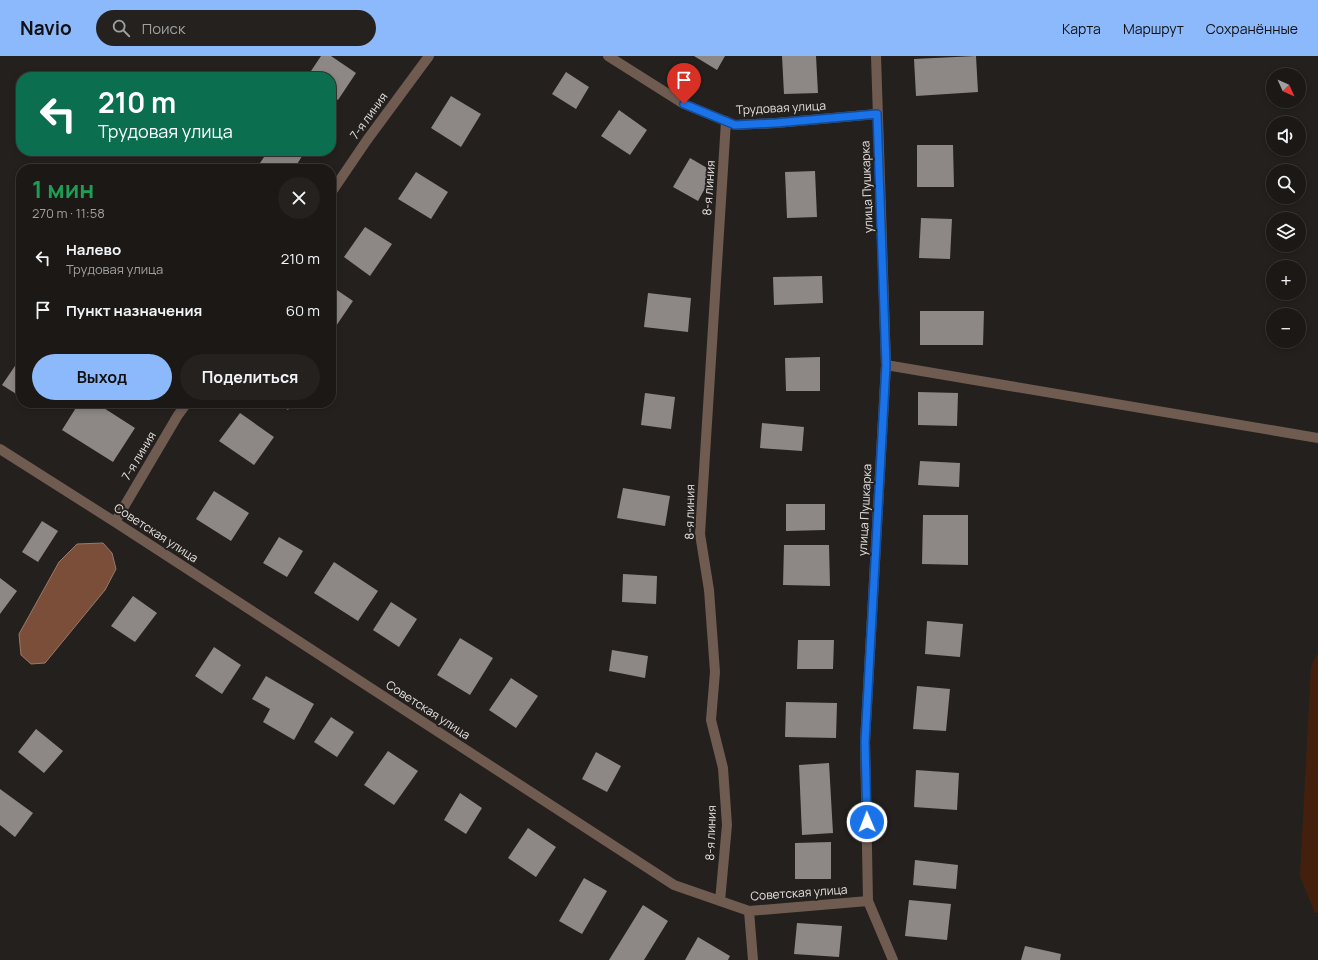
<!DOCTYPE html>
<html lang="ru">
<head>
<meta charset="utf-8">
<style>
	body { margin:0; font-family:Manrope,sans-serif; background:#24211f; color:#f1f3f6; height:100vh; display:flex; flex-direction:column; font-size:15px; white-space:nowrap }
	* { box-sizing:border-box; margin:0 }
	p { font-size:13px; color:#a0a0a1 }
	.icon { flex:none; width:22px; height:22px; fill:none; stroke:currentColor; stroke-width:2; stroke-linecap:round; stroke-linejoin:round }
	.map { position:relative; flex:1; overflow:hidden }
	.side { position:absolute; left:16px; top:108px; width:320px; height:244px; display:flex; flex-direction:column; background:#1b1816; border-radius:16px; box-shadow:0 2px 6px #0003,0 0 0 1px #393735 }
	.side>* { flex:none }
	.guide { position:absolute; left:16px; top:16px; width:320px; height:84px; border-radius:16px; box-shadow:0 2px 6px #0003,0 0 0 1px #393735; background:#0b6e4f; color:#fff; overflow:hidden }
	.needle { width:26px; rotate:135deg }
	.fabs { position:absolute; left:1266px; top:12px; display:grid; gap:8px }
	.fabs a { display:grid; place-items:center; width:40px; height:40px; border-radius:50%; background:#1b1816; box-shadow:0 2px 6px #0003,0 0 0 1px #393735; font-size:20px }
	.pin { position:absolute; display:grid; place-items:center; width:34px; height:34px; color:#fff; margin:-41px -17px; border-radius:50% 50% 50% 0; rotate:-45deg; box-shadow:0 0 4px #0007 }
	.pin .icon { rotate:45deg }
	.me { position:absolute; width:44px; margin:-22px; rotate:359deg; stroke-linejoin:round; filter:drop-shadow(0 0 3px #0008) }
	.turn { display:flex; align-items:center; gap:14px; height:84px; padding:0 16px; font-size:18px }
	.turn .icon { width:52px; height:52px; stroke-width:2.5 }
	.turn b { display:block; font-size:28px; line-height:34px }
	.round { display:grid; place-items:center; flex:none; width:42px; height:42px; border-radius:21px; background:#24211f }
	.overview { display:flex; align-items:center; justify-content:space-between; height:68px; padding:0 16px }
	h1 { font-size:24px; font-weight:700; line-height:30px; color:#1e9e55 }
	.action { display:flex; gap:8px; margin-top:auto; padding:8px 16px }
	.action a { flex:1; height:46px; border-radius:24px; background:#8bb9fc; color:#111; font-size:16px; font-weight:700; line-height:46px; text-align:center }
	.action a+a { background:#24211f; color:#f1f3f6 }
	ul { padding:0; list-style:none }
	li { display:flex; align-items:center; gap:12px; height:52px; padding:0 16px }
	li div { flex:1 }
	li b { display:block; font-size:15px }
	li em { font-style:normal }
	header { display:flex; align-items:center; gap:24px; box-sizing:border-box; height:56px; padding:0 20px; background:#8bb9fc; color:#111 }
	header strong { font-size:19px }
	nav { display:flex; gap:22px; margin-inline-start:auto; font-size:14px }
	.search { width:280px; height:36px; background:#24211f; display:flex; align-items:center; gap:10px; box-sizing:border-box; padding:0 14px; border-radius:22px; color:#a0a0a1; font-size:15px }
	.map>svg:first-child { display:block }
	.green { fill:#44200c }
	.water { fill:#7a4e38; stroke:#997a6a }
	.building { fill:#8d8885 }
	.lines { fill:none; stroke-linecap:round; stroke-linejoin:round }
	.lane { stroke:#705b51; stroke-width:10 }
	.street { stroke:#705b51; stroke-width:10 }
	.route-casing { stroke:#114b97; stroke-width:10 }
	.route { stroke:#1a73e8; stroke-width:7 }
	.labels { text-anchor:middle; stroke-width:4; stroke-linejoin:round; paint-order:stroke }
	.street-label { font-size:12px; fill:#e2dfdd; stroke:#24201e }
</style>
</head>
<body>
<header>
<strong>Navio</strong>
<div class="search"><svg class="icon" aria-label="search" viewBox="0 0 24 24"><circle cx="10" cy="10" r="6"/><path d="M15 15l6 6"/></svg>Поиск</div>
<nav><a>Карта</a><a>Маршрут</a><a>Сохранённые</a></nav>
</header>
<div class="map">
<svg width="1318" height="904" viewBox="0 0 1318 904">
	<rect width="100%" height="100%" fill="#24201e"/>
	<!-- green -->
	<path class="green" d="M 1318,596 L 1318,857 L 1315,857 L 1300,820 L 1311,611 Z"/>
	<!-- water -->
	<path class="water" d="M 103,487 L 112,497 L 116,513 L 105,534 L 45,607 L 31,608 L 21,599 L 19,578 L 59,506 L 77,488 Z"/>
	<!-- building -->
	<path class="building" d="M 321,0 L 331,0 L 356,17 L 338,44 L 331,39 L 331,21 L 307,21 Z
		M 694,0 L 725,0 L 717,14 Z
		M 782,0 L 816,0 L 818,37 L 784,38 Z
		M 976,0 L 978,36 L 916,40 L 914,3 Z
		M 566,16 L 589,31 L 576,53 L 552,38 Z
		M 451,40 L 481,58 L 461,91 L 431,72 Z
		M 619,54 L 647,74 L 630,99 L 601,80 Z
		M 917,89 L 953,89 L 954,131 L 917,131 Z
		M 268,95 L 301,95 L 304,97 L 294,113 L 256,113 Z
		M 690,102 L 714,116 L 698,145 L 673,131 Z
		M 815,115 L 817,161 L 787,162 L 785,116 Z
		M 416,116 L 448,136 L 431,163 L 398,143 Z
		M 921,162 L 952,163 L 950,203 L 919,202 Z
		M 365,171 L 392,188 L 370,220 L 344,201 Z
		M 822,220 L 823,247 L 774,249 L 773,221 Z
		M 331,230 L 353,245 L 332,276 L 331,275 Z
		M 648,237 L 691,242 L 688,276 L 644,271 Z
		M 920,255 L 984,255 L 983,289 L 920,289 Z
		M 820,301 L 820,335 L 786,335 L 785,302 Z
		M 17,307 L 21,309 L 21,341 L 2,329 Z
		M 918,336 L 958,337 L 957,370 L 918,369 Z
		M 645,337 L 675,341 L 671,373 L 641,369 Z
		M 79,347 L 96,347 L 135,372 L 113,406 L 62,374 Z
		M 278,347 L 293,347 L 288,354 Z
		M 240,357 L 274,381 L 254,409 L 219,385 Z
		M 762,367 L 804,371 L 802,395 L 760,392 Z
		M 920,405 L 960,407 L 959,431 L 918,429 Z
		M 623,432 L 670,440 L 665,470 L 617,462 Z
		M 214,435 L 249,457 L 231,485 L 196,463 Z
		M 786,448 L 825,448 L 825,474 L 786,475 Z
		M 923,459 L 968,459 L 968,509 L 922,508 Z
		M 42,465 L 58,475 L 38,506 L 22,496 Z
		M 279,481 L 303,495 L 287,521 L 263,507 Z
		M 784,489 L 829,489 L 830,530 L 783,529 Z
		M 334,506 L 378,535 L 358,565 L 314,537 Z
		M 623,518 L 657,520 L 656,548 L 622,546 Z
		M 0,522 L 17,535 L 0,558 Z
		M 133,540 L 157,557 L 135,586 L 111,570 Z
		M 391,546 L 417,563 L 399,591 L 373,574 Z
		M 927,565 L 963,568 L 960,601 L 925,598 Z
		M 460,582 L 493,602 L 470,639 L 437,619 Z
		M 798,584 L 834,584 L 833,613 L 797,613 Z
		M 214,591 L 241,609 L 222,638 L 195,620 Z
		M 612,594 L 648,600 L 645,622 L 609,615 Z
		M 266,620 L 314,648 L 294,684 L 263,666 L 270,653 L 252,643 Z
		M 511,622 L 538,640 L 516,672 L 489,654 Z
		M 917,630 L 950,633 L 946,675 L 913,673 Z
		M 786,646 L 837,647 L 836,682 L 785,681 Z
		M 331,661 L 354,676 L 337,701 L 314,686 Z
		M 36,673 L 63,695 L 44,717 L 18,696 Z
		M 388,695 L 418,715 L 394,749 L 364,729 Z
		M 596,696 L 621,710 L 607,736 L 582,723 Z
		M 829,707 L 833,777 L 802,779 L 799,709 Z
		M 916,714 L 959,717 L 957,754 L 914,751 Z
		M 0,733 L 33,757 L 15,781 L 0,769 Z
		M 460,737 L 482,752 L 466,778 L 444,764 Z
		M 528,772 L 556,791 L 536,821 L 508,802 Z
		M 831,786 L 831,823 L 795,823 L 795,787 Z
		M 915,804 L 958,809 L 956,833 L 913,829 Z
		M 584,822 L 607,835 L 582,878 L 559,865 Z
		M 909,844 L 951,848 L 947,884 L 905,880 Z
		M 643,849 L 668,865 L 644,904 L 609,904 Z
		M 797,867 L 842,870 L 839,901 L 794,898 Z
		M 698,881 L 730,900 L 728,904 L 685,904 Z
		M 1025,890 L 1061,898 L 1060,904 L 1021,904 Z"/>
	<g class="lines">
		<!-- lane -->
		<path class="lane" d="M 886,309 L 1318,382"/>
		<!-- street -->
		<path class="street" d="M 608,0 L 684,48 L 735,69 L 776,67 L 877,58
			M 876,0 L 886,309 L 865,686 L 868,845 L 893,904
			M 331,137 L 367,84 L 429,0
			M 0,393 L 115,466 L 674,829 L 749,855 L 868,845
			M 115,466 L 178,359 L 187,347
			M 720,845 L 727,769 L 723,712 L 711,664 L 715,616 L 709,534 L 700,478 L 726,65
			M 749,855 L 753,904"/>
	</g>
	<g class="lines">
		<!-- route casing -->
		<g class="route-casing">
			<path id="route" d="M 684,48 L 735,69 L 776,67 L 877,58 L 886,309 L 865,686 L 867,766"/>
		</g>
		<!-- route -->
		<use href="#route" class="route"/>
	</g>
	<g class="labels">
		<!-- street labels -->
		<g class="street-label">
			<text transform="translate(781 52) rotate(-3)" y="4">Трудовая улица</text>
			<text transform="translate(369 60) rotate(-54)" y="4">7-я линия</text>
			<text transform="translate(867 131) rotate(-92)" y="4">улица Пушкарка</text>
			<text transform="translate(709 132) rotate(-86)" y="4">8-я линия</text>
			<text transform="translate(139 400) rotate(-59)" y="4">7-я линия</text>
			<text transform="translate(865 454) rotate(-87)" y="4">улица Пушкарка</text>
			<text transform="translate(690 456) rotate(-89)" y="4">8-я линия</text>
			<text transform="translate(156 477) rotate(33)" y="4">Советская улица</text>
			<text transform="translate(428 654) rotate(33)" y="4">Советская улица</text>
			<text transform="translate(711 777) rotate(-88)" y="4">8-я линия</text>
			<text transform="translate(799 837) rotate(-4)" y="4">Советская улица</text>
		</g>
	</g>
</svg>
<div class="fabs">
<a><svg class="needle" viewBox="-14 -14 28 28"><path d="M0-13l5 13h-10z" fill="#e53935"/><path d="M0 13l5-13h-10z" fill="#a0a0a1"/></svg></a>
<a><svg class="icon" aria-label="sound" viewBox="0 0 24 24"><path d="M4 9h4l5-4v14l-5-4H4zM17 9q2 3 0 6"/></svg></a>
<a><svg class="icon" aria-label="search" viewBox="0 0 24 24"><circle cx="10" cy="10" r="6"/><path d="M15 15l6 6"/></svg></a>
<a><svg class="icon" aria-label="layers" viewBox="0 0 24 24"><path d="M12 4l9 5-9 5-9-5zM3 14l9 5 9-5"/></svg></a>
<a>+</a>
<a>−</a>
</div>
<div class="pin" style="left:684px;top:48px;background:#d93025"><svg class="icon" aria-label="arrive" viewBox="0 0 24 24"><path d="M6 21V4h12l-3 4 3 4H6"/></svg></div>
<svg class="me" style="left:867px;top:766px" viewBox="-20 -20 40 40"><circle r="17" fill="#1a73e8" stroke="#fff" stroke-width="3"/><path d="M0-11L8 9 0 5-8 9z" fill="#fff"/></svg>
<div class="guide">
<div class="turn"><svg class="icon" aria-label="left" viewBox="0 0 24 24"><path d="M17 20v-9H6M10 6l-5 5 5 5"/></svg><div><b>210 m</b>Трудовая улица</div></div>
</div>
<section class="side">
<div class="overview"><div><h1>1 мин</h1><p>270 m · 11:58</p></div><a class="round"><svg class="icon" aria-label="close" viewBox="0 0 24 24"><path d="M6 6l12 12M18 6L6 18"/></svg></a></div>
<ul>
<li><svg class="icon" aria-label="left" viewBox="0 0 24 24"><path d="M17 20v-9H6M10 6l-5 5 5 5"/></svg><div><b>Налево</b><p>Трудовая улица</p></div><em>210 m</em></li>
<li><svg class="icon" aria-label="arrive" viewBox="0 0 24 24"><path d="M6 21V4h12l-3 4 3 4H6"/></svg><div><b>Пункт назначения</b></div><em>60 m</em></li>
</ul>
<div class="action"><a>Выход</a><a>Поделиться</a></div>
</section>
</div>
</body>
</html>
